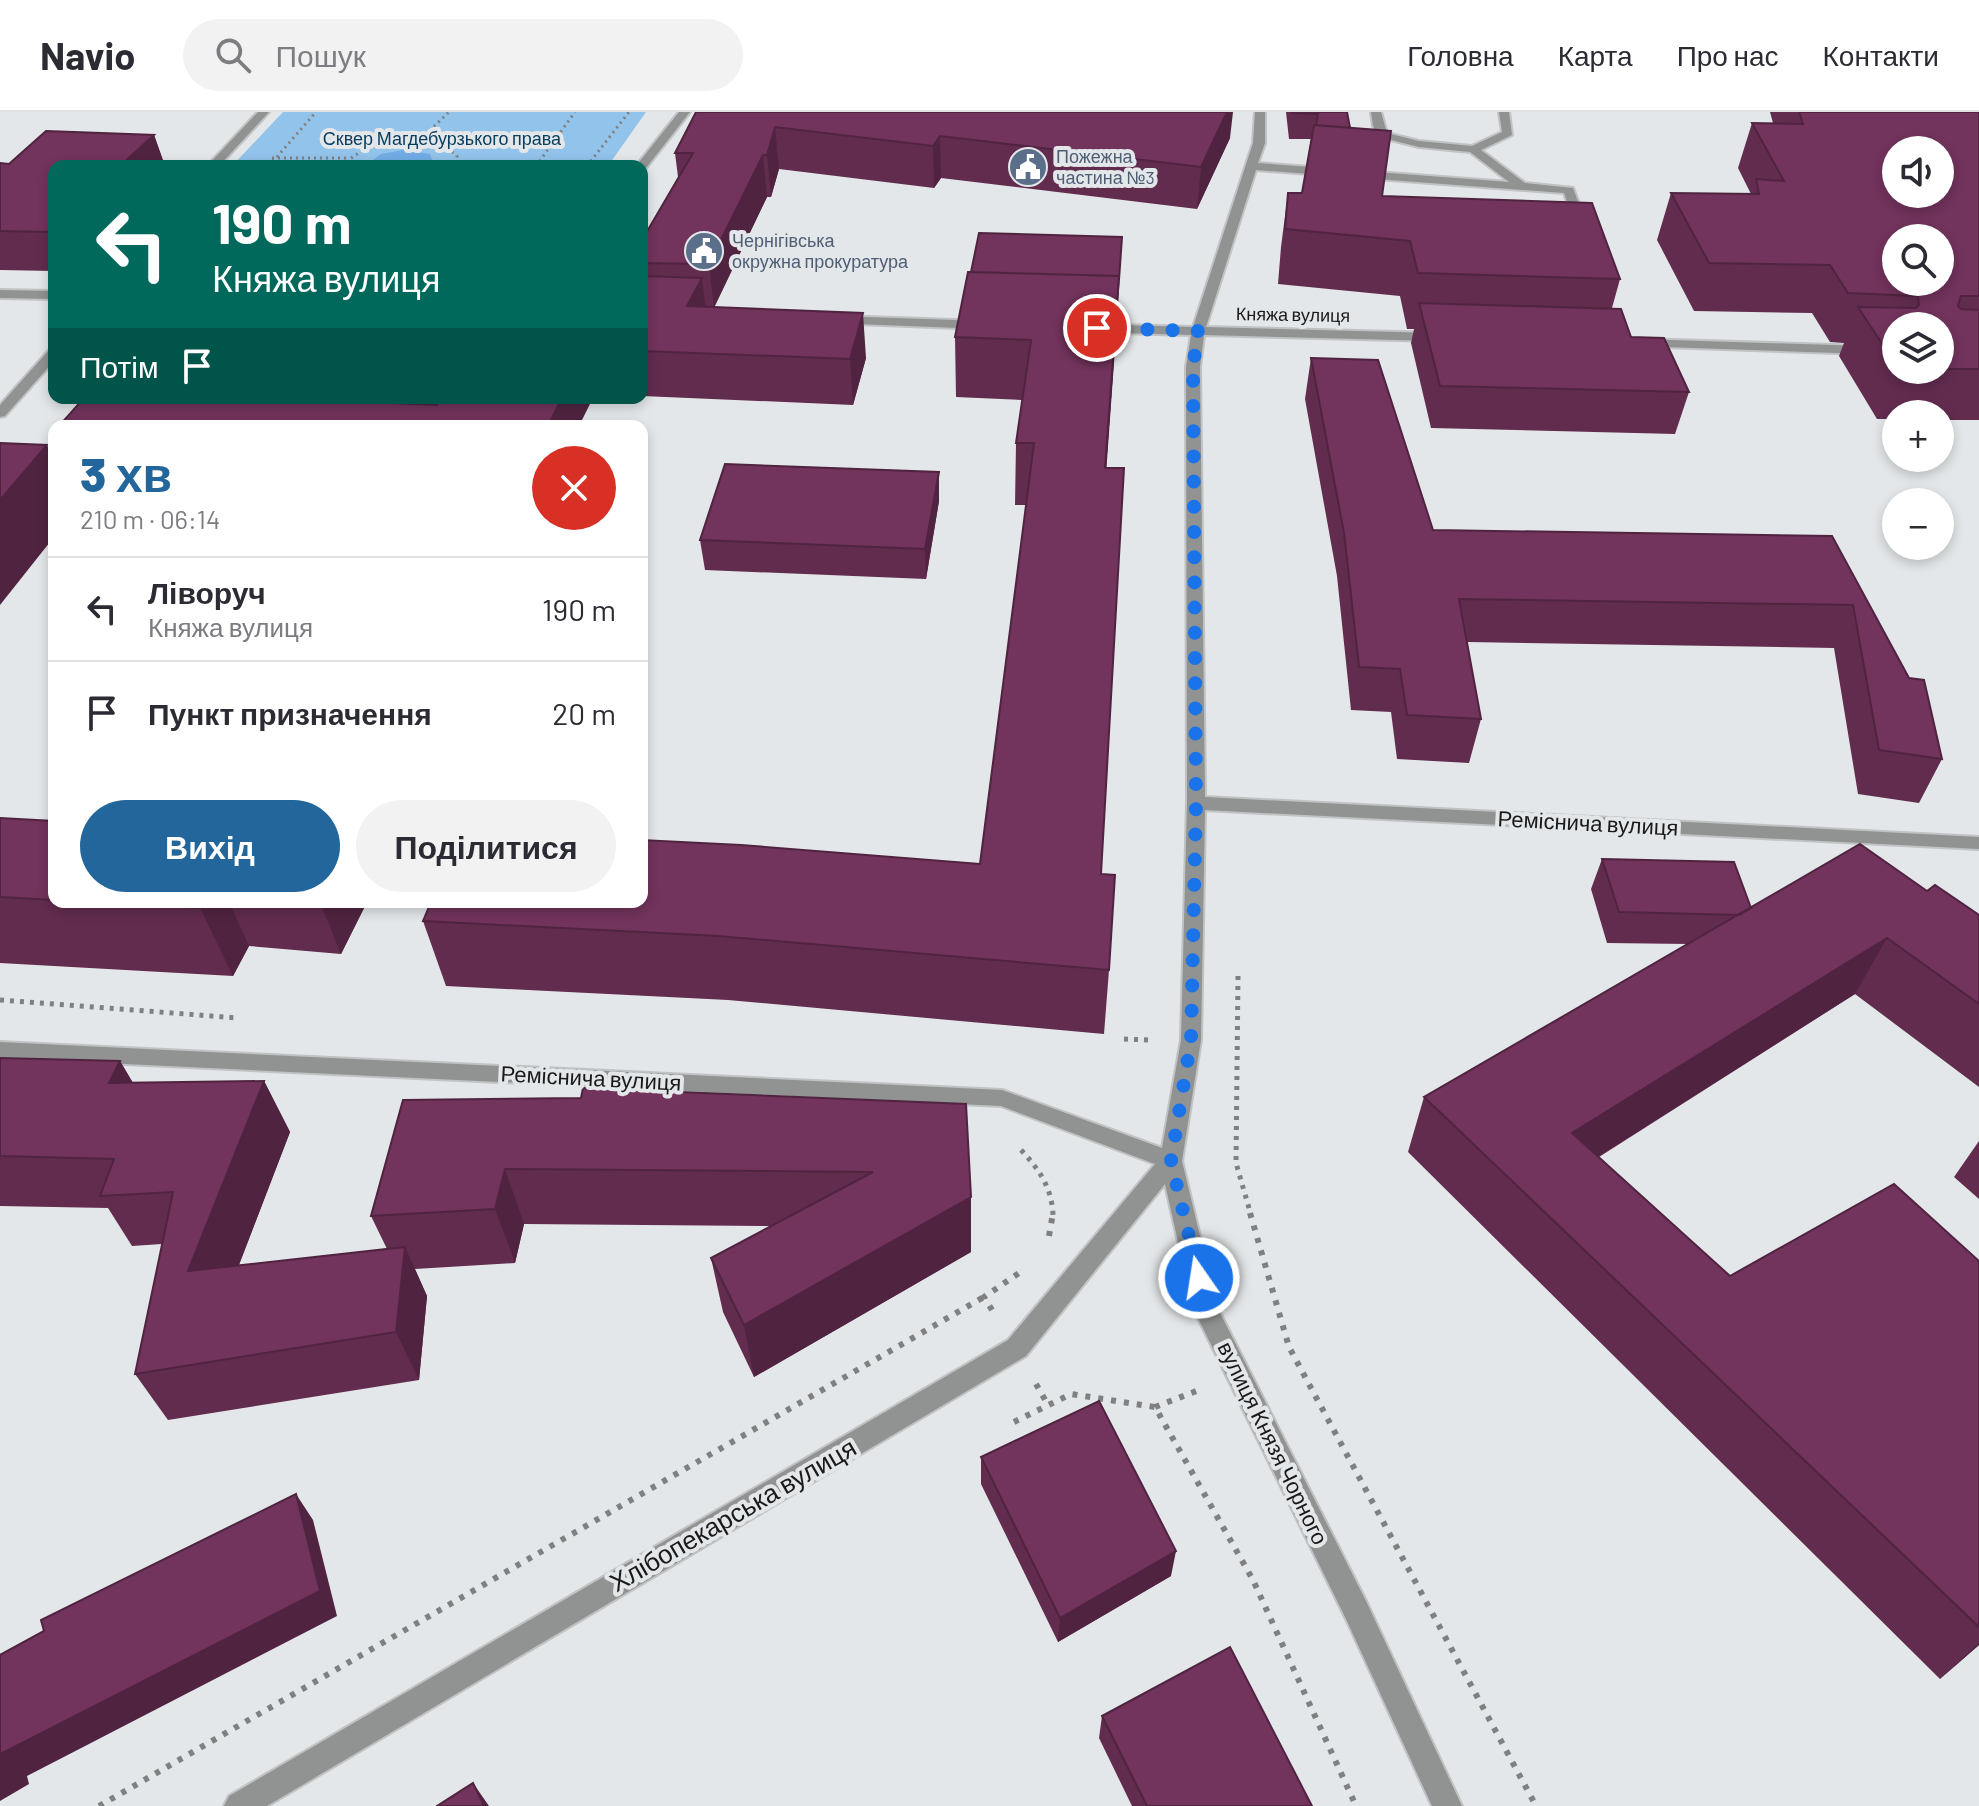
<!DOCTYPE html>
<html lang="uk">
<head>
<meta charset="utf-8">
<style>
	body { margin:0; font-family:Barlow,sans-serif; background:#f2f2f3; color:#2b2b33; height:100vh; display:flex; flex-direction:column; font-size:30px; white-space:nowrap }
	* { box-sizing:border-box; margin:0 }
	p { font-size:26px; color:#7c7c81 }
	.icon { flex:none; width:44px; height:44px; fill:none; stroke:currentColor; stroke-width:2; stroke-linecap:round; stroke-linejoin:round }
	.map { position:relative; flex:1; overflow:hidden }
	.drawer { position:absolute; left:48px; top:308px; width:600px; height:488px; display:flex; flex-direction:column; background:#fff; border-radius:16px; box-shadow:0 4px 12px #0003 }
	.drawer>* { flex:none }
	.banner { position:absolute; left:48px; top:48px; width:600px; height:244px; border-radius:16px; box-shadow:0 4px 12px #0003; background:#00695c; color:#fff; overflow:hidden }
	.fabs { position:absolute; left:1882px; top:24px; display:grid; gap:16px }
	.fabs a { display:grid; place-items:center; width:72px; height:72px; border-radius:50%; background:#fff; box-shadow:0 4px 12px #0003; font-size:40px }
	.pin { position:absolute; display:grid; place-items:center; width:68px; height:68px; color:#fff; margin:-34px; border:4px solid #fff; border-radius:50%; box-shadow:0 2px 8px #0007 }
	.me { position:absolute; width:88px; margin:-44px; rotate:347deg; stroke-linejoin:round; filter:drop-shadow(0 0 6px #0008) }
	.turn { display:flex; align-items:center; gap:28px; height:168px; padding:0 32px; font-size:36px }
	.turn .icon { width:104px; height:104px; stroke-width:2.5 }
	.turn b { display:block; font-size:56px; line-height:68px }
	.then { display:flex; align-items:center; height:76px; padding:0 32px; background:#0003; gap:16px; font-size:30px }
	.round { display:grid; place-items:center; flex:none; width:84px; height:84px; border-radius:42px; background:#f2f2f3 }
	.summary { display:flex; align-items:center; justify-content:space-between; height:136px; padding:0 32px }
	h1 { font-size:48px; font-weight:800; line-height:60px; color:#22669b }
	.button { display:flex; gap:16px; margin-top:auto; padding:16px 32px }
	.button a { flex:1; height:92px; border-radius:48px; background:#22669b; color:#fff; font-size:32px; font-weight:800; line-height:92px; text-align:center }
	.button a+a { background:#f2f2f3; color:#2b2b33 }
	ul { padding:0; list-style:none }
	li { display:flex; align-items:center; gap:24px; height:104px; padding:0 32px; border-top:2px solid #e1e1e2 }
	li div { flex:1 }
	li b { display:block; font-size:30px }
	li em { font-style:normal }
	header { display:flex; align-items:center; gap:48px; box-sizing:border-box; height:112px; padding:0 40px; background:#fff; border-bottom:2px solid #e1e1e2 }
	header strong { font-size:38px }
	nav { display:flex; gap:44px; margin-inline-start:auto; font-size:28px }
	.search { width:560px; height:72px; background:#f2f2f3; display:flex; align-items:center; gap:20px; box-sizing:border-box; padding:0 28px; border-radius:44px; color:#7c7c81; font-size:30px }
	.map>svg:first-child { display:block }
	.green { fill:#92c3ea }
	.water { fill:#72ace5 }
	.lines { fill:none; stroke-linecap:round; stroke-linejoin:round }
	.minor-casing { stroke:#c0c2c4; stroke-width:4 }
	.path-far2 { stroke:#7f8082; stroke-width:3; stroke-dasharray:2 4; stroke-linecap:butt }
	.path-far1 { stroke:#7f8082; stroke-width:5; stroke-dasharray:4 6; stroke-linecap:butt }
	.path { stroke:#7f8082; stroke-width:6; stroke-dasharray:5 8; stroke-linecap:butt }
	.minor { fill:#919292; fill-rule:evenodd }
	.wall { fill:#622c4f; fill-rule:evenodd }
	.shaded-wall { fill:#502440 }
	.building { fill:#72335c; stroke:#502440; stroke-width:2; fill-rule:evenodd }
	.route { stroke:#1a73e8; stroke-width:14; stroke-dasharray:0 25.2 }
	.labels { text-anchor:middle; stroke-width:8; stroke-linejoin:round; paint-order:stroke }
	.far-park-label { font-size:18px; fill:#083f61; stroke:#e4e7e9 }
	.far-service-label { font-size:18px; fill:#4e5e75; stroke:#e4e7e9; text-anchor:start }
	.far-street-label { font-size:18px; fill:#1a1a1b; stroke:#e4e7e9 }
	.street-label { font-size:22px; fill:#1a1a1b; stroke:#e4e7e9 }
	.near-street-label { font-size:26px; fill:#1a1a1b; stroke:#e4e7e9 }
</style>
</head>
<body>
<header>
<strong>Navio</strong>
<div class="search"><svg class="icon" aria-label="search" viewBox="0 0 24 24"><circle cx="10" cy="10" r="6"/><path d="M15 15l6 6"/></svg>Пошук</div>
<nav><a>Головна</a><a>Карта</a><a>Про нас</a><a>Контакти</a></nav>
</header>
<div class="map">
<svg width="1979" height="1694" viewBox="0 0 1979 1694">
	<rect width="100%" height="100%" fill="#e4e7e9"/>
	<!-- green -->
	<path class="green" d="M 283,0 L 646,0 L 608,54 L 232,54 Z"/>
	<!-- water -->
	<path class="water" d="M 403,38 L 430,42 L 433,50 L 430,54 L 365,54 L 381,42 Z"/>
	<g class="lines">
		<!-- minor casing -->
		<g class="minor-casing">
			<path id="minor" d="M 258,0 L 269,0 L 219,54 L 207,54 Z
				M 679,0 L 690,0 L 646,56 L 636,54 Z
				M 1255,0 L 1265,0 L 1265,31 L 1258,51 L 1509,70 L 1470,40 L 1419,35 L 1379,25 L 1373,14 L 1371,0 L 1381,0 L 1387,21 L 1419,29 L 1472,34 L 1502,20 L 1499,0 L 1509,0 L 1512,23 L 1481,38 L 1525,71 L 1573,76 L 1588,116 L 1582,120 L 1576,116 L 1564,81 L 1256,58 L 1206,215 L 1436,221 L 1443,225 L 1436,229 L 1204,223 L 1200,255 L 1205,685 L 1979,725 L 1979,737 L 1205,698 L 1201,928 L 1182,1049 L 1217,1195 L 1366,1489 L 1462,1694 L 1432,1694 L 1346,1507 L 1193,1196 L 1165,1072 L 1026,1244 L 267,1694 L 224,1694 L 229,1684 L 1008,1228 L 1155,1052 L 1001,994 L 0,946 L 0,930 L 1002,978 L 1162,1036 L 1181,928 L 1187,691 L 1186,255 L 1191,223 L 1088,220 L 1081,216 L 1088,212 L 1193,215 L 1253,31 Z
				M 0,178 L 54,179 L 54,187 L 0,186 Z
				M 836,204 L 984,209 L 991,213 L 984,217 L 831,211 L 829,208 Z
				M 1640,227 L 1896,235 L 1896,243 L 1635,234 L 1633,231 Z
				M 54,237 L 54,249 L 5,304 L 0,305 L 0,293 L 49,238 Z"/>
		</g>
		<!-- path-far2 -->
		<path class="path-far2" d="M 421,27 L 449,0
			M 272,46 L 346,46
			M 269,54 L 316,0
			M 342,54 C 372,25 425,14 457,44 L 456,51
			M 453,54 L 456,51 L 515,54
			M 536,54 L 575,0
			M 587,54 L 629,0"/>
		<!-- path-far1 -->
		<path class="path-far1" d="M 1238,864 L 1236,1051 L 1251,1103
			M 0,888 L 238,906
			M 1124,927 L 1150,928
			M 1021,1038 C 1039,1057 1052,1076 1053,1103"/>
		<!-- path -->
		<path class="path" d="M 1250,1101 L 1289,1235 L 1536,1694
			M 1049,1124 L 1053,1101
			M 992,1198 L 984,1185 L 1019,1161
			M 1036,1272 L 1048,1293
			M 1155,1295 L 1199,1278
			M 1014,1310 L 1071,1282 L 1155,1295 L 1253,1468 L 1356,1694
			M 99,1694 L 984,1185"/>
		<!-- minor -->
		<use href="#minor" class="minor"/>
	</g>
	<!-- wall -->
	<path class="wall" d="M 696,0 L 1230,26 L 1197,97 L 941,66 L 934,76 L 779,57 L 771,85 L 767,85 L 714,195 L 866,246 L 853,293 L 642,284 L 642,128 L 678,65 L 675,41 Z
		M 1286,0 L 1347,0 L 1350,16 L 1382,84 L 1620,167 L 1612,196 L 1631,225 L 1689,280 L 1675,322 L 1431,316 L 1411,231 L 1414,217 L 1407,217 L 1400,184 L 1278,172 L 1281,135 L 1288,81 L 1302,81 L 1311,27 L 1289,27 Z
		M 1770,0 L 1979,0 L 1979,308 L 1940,308 L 1940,302 L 1896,302 L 1896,307 L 1877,307 L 1839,244 L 1844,231 L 1830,230 L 1812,201 L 1694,199 L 1657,128 L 1671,81 L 1751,82 L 1738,56 L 1752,11 L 1773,11 ZM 1896,214 L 1940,214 L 1940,258 L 1896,258 Z
		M 154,23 L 165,54 L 54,54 L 54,159 L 0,158 L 0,51 L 9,52 Z
		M 1120,165 L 1106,356 L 1101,762 L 1109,858 L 1104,922 L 728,888 L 446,874 L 423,809 L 980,752 L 1026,393 L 1015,393 L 1016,331 L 1022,288 L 956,285 L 955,225 Z
		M 1311,246 L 1433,418 L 1832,424 L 1942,647 L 1919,691 L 1858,682 L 1834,536 L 1467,530 L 1481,607 L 1469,651 L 1397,647 L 1391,600 L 1351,598 L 1337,464 L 1305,287 Z
		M 939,360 L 939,389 L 926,467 L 705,458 L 700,428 Z
		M 0,706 L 54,709 L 54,790 L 367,790 L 341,842 L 249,834 L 233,864 L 0,851 Z
		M 1602,747 L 1751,796 L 1927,779 L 1979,803 L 1979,975 L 1855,882 L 1599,1045 L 1730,1164 L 1979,1149 L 1979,1533 L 1940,1567 L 1408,1040 L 1424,985 L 1688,832 L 1607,831 L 1591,777 Z
		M 0,946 L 120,949 L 133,971 L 264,969 L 290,1020 L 239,1153 L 387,1137 L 371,1104 L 581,986 L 971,1085 L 971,1140 L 754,1265 L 723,1200 L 711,1146 L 772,1114 L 524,1112 L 515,1151 L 415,1157 L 427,1184 L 419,1268 L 168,1308 L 135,1262 L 162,1132 L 132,1134 L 108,1096 L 0,1094 Z
		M 1979,1029 L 1979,1087 L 1954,1065 Z
		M 981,1345 L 1171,1464 L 1058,1530 L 981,1372 Z
		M 1102,1604 L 1312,1694 L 1132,1694 L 1099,1626 Z"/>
	<!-- shaded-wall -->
	<path class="shaded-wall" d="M 1227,0 L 1233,0 L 1230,26 L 1197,97 L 1201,55 Z
		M 775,15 L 779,57 L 771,85 L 767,43 Z
		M 154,23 L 165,54 L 120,54 Z
		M 940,24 L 941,66 L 934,76 L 933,34 Z
		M 763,43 L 767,85 L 714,196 L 709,152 Z
		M 54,116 L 54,131 L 50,120 Z
		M 1119,164 L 1116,223 L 1102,418 L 1105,356 Z
		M 702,166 L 707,210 L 687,194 Z
		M 863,201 L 866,246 L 853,293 L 850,247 Z
		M 320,286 L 365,286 L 347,314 L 319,288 Z
		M 562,286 L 593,286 L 579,314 L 548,314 Z
		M 47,333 L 54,348 L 54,425 L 0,493 L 0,388 Z
		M 939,360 L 939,389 L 926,467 L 925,437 Z
		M 204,790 L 229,790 L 249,834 L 233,864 L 200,796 Z
		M 320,790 L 367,790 L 341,842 Z
		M 1887,826 L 1855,882 L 1550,1075 L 1572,1021 Z
		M 120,949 L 150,1000 L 109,971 Z
		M 264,969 L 290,1020 L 218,1207 L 188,1159 Z
		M 505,1057 L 524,1112 L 515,1151 L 495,1097 Z
		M 971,1085 L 971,1140 L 754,1265 L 744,1213 Z
		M 405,1135 L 427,1184 L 419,1268 L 396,1220 Z
		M 296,1382 L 313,1408 L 337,1504 L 27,1664 L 29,1672 L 0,1689 L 0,1642 Z
		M 1176,1439 L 1171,1464 L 1058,1530 L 1060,1506 Z
		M 1979,1531 L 1979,1533 L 1940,1567 Z
		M 473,1671 L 489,1694 L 484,1694 Z"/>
	<!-- building -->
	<path class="building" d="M 696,0 L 1227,0 L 1201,55 L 940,24 L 933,34 L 775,15 L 767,43 L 763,43 L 709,152 L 642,151 L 642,128 L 693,41 L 675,41 Z
		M 1292,0 L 1347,0 L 1350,16 L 1316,13 L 1318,2 L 1292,1 Z
		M 1799,0 L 1979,0 L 1979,184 L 1961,184 L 1958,194 L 1961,197 L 1979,198 L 1979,257 L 1940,257 L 1940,214 L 1896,214 L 1896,253 L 1858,195 L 1916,196 L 1919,193 L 1918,184 L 1848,181 L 1830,153 L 1709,151 L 1671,81 L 1759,82 L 1756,67 L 1784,69 L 1752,11 L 1803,12 ZM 1896,38 L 1940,38 L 1940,82 L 1896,82 ZM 1896,126 L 1940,126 L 1940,170 L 1896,170 Z
		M 1314,13 L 1391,19 L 1382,84 L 1592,91 L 1620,167 L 1418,161 L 1410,129 L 1285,117 L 1288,81 L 1302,81 Z
		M 46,19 L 154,23 L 120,54 L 54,54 L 54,116 L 50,120 L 0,119 L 0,51 L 9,52 Z
		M 979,121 L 1122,125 L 1119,168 L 1119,164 L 971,160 Z
		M 968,160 L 1119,164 L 1105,356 L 1124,356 L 1101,762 L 1115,763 L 1109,858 L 718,824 L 423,809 L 431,790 L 642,790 L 642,728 L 741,733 L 980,752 L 1034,331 L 1016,331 L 1031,228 L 955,225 Z
		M 642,164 L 702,166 L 687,194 L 863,201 L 850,247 L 642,239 Z
		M 1419,191 L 1621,197 L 1631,225 L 1664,226 L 1689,280 L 1440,274 Z
		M 1311,246 L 1378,248 L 1433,418 L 1832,424 L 1909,566 L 1924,568 L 1942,647 L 1879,638 L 1853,493 L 1459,487 L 1481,607 L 1407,603 L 1400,557 L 1359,555 L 1344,421 Z
		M 84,286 L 320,286 L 319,288 L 437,293 L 441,286 L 562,286 L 548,314 L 59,314 Z
		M 0,331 L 47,333 L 0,388 Z
		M 725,352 L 939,360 L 925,437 L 700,428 Z
		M 0,706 L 54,709 L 54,788 L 0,785 Z
		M 1860,732 L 1927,779 L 1935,773 L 1979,803 L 1979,892 L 1887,826 L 1572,1021 L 1730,1164 L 1894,1072 L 1979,1149 L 1979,1515 L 1424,985 Z
		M 1602,747 L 1734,750 L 1751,796 L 1739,803 L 1619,800 Z
		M 86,790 L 204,790 L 200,796 Z
		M 0,946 L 120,949 L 109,971 L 264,969 L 188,1159 L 405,1135 L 396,1220 L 135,1262 L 173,1080 L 100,1084 L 114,1047 L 0,1044 Z
		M 583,976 L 966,992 L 971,1085 L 744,1213 L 711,1146 L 873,1060 L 505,1057 L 495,1097 L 371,1104 L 403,988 L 581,986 Z
		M 1099,1289 L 1176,1439 L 1060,1506 L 981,1345 Z
		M 296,1382 L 320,1479 L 0,1642 L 0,1543 L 44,1519 L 41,1508 Z
		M 1230,1535 L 1312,1694 L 1147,1694 L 1102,1604 Z
		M 473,1671 L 484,1694 L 437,1694 Z"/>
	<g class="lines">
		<!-- route -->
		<path class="route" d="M 1097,216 L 1198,219 L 1193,255 L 1196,691 L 1191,928 L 1171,1049 L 1199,1166"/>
	</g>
	<!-- icons -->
	<defs>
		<g id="civic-disc" transform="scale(2)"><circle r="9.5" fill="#5c6f8a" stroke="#e4e7e9"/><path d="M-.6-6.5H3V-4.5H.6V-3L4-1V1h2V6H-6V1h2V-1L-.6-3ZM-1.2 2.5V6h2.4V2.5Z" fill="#fff"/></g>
	</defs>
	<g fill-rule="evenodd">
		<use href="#civic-disc" x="1028" y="55"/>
		<use href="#civic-disc" x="704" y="139"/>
	</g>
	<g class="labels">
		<!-- far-park labels -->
		<g class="far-park-label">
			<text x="442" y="33">Сквер Магдебурзького права</text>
		</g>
		<!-- far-service labels -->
		<g class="far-service-label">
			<text x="1056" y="51">Пожежна<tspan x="1056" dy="21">частина №3</tspan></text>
			<text x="732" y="135">Чернігівська<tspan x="732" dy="21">окружна прокуратура</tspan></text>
		</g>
		<!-- far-street labels -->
		<g class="far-street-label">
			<text transform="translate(1293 203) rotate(1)" y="6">Княжа вулиця</text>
		</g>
		<!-- street labels -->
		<g class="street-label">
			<text transform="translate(1588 711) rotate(3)" y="8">Реміснича вулиця</text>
			<text transform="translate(591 966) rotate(3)" y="8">Реміснича вулиця</text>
			<text transform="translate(1273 1331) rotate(64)" y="8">вулиця Князя Чорного</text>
		</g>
		<!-- near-street labels -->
		<g class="near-street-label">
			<text transform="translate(733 1403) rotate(-30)" y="9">Хлібопекарська вулиця</text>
		</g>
	</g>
</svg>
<div class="fabs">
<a><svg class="icon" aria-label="sound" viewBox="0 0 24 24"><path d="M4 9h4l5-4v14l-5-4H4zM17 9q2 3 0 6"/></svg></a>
<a><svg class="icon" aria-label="search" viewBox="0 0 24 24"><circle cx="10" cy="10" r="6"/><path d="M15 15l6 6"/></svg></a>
<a><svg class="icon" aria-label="layers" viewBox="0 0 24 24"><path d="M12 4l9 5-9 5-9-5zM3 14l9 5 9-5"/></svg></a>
<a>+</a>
<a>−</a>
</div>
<div class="pin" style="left:1097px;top:216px;background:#d93025"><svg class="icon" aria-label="arrive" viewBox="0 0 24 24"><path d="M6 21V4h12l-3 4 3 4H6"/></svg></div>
<svg class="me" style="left:1199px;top:1166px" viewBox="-20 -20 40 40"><circle r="17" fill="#1a73e8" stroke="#fff" stroke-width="3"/><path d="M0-11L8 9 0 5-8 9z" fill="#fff"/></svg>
<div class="banner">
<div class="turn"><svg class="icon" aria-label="left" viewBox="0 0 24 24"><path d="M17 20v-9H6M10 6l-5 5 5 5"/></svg><div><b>190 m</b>Княжа вулиця</div></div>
<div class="then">Потім<svg class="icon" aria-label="arrive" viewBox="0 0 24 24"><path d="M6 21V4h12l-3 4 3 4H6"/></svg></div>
</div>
<section class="drawer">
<div class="summary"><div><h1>3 хв</h1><p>210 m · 06:14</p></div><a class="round" style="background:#d93025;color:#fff"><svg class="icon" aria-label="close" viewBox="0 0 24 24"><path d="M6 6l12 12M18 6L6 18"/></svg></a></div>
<ul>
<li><svg class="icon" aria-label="left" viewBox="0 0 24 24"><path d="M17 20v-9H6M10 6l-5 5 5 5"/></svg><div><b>Ліворуч</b><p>Княжа вулиця</p></div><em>190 m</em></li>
<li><svg class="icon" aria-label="arrive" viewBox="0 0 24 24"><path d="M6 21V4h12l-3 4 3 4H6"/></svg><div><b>Пункт призначення</b></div><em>20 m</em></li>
</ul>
<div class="button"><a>Вихід</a><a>Поділитися</a></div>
</section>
</div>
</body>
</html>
